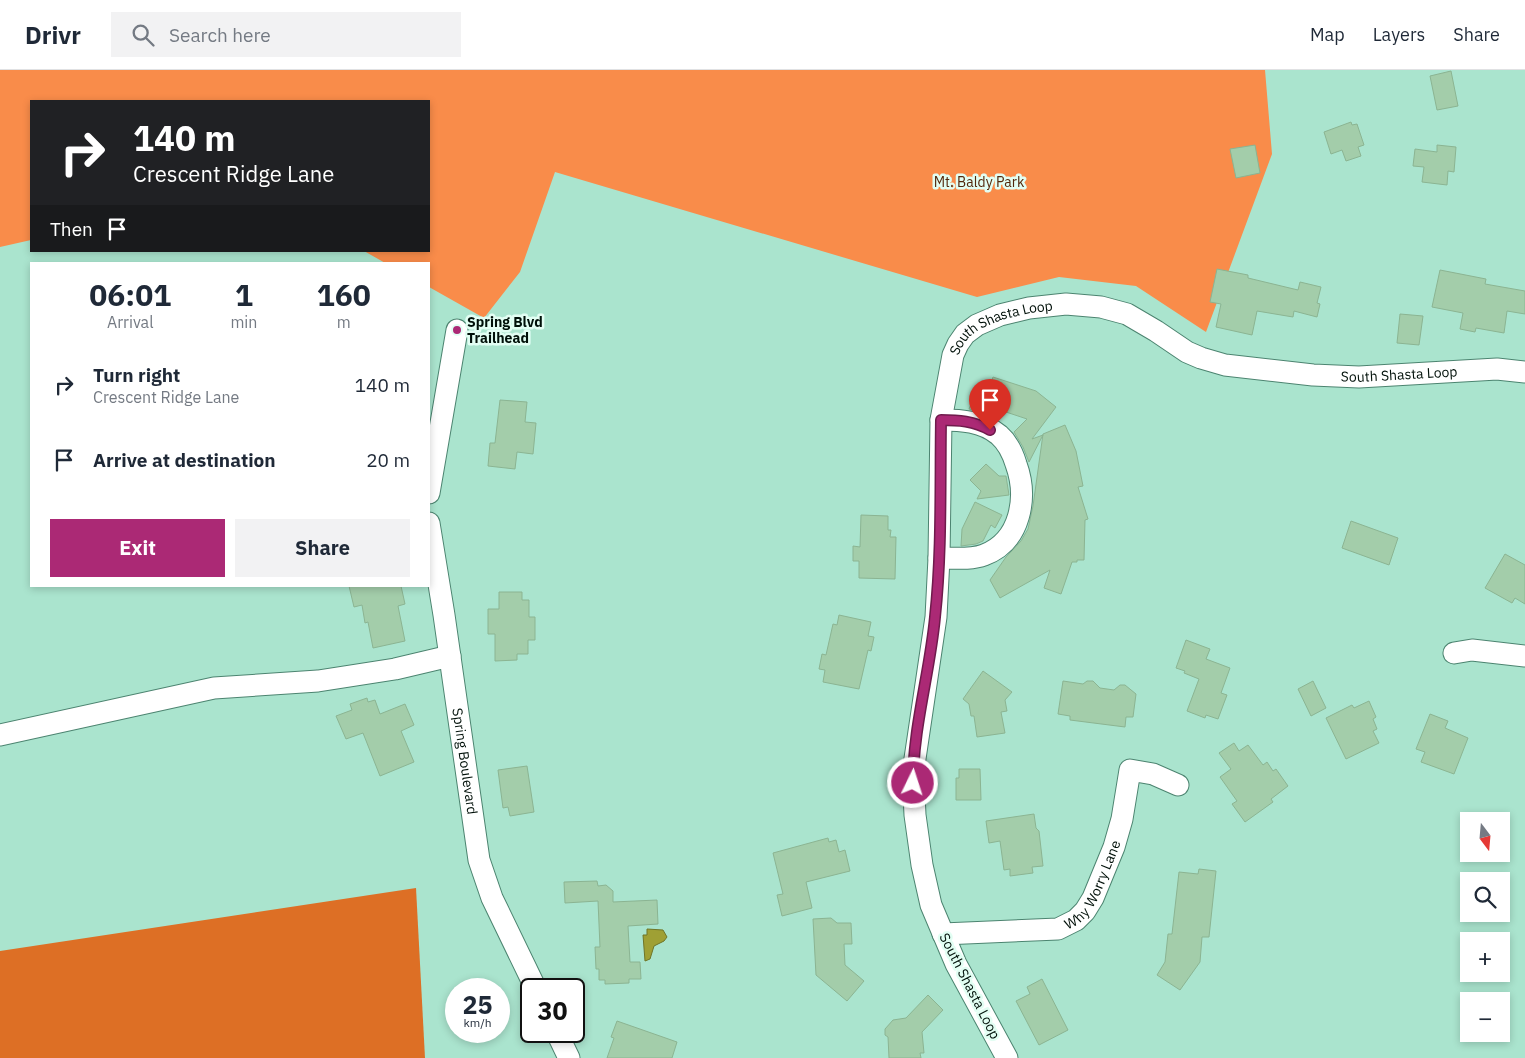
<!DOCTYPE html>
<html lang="en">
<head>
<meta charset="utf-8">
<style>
	body { margin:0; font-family:"IBM Plex Sans",sans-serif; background:#f2f2f3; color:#1f2937; height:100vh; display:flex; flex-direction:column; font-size:19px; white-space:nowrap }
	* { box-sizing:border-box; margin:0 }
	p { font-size:16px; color:#747a83 }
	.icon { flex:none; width:28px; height:28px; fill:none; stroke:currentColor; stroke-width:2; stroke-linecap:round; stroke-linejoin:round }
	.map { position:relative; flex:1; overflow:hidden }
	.drawer { position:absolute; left:30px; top:192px; width:400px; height:325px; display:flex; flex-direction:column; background:#fff; border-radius:0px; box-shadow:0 2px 8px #0003 }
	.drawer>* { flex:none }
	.top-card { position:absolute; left:30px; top:30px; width:400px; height:152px; border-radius:0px; box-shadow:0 2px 8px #0003; background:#202124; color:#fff; overflow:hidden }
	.needle { width:32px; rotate:164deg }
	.buttons { position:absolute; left:1460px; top:742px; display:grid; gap:10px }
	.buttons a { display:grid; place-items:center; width:50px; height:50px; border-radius:0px; background:#fff; box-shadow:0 2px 8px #0003; font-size:25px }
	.speed { position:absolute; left:445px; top:908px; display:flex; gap:10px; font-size:25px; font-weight:700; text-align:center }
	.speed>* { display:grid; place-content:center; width:65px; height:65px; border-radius:50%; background:#fff; box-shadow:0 2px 8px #0003; line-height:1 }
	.speed small { font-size:12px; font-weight:400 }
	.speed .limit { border:2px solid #111; border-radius:8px; background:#fff; color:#111 }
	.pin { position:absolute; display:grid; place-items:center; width:42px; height:42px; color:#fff; margin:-51px -21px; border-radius:50% 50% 50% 0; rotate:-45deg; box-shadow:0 0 5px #0007 }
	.pin .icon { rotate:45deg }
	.me { position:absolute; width:55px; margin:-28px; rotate:4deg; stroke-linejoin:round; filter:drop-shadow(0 0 4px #0008) }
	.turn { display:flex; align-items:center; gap:18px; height:105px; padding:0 20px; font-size:22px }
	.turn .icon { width:65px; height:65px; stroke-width:2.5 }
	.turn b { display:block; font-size:35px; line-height:42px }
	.then { display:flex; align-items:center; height:48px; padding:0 20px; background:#0003; gap:10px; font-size:19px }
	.eta { display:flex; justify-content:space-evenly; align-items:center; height:85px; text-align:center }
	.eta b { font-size:30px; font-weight:800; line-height:35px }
	.button { display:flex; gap:10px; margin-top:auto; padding:10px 20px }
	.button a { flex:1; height:58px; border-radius:0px; background:#ab2975; color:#fff; font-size:20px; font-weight:800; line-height:58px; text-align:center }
	.button a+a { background:#f2f2f3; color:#1f2937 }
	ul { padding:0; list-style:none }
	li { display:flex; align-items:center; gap:15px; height:75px; padding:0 20px }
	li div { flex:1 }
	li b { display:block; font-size:19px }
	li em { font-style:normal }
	header { display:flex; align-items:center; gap:30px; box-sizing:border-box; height:70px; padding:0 25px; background:#fff; border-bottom:1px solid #e0e1e3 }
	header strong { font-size:24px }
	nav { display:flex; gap:28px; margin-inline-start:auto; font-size:18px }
	.search { width:350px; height:45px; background:#f2f2f3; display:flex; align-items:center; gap:12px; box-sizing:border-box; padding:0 18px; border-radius:0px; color:#747a83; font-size:19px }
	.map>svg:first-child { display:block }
	.green { fill:#f98c4a }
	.forest { fill:#dd6f25 }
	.water { fill:#9fa034; stroke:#6f7527 }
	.building { fill:#a3cdaa; stroke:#8bb492 }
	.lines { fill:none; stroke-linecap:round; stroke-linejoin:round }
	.minor-casing { stroke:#4c8470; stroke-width:23 }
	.minor { stroke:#fff; stroke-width:21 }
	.route-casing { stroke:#6f1b4c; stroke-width:12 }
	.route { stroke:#ab2975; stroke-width:9 }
	.poi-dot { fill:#ab2975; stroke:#e2fef3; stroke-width:2 }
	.labels { text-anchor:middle; stroke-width:5; stroke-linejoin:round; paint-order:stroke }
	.park-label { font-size:14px; fill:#53270b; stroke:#e2fef3 }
	.poi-label { font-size:14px; font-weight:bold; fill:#001009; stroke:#e2fef3; text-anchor:start }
	.street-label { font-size:14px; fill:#001009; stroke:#e2fef3 }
</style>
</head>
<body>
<header>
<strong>Drivr</strong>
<div class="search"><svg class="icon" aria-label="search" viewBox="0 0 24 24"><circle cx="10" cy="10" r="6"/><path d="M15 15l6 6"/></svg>Search here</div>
<nav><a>Map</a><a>Layers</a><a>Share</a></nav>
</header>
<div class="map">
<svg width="1525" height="988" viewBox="0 0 1525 988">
	<rect width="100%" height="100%" fill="#aae4ce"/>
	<!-- green -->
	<path class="green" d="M 0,0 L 1265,0 L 1272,84 L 1206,262 L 1136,216 L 1059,207 L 977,227 L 555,102 L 520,202 L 484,248 L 429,217 L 429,194 L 387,194 L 364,181 L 429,181 L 429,31 L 31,31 L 31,170 L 0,177 Z"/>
	<!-- forest -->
	<path class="forest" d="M 416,818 L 425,988 L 0,988 L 0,881 Z"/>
	<!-- water -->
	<path class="water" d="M 647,859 L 663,860 L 667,867 L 664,871 L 654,876 L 650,889 L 645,891 L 643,865 L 647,865 Z"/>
	<!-- building -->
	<path class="building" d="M 1451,1 L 1458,36 L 1437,40 L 1430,6 Z
		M 1351,52 L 1352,55 L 1357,54 L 1364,75 L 1358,77 L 1361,86 L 1346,91 L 1342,80 L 1331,84 L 1324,62 Z
		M 1255,75 L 1260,103 L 1236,108 L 1230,79 Z
		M 1437,75 L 1456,77 L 1454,102 L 1448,101 L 1447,115 L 1422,112 L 1424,97 L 1413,96 L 1415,79 L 1437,82 Z
		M 1217,199 L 1248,205 L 1248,208 L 1298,220 L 1300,212 L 1321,217 L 1317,233 L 1320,234 L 1317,247 L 1294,241 L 1293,247 L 1257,241 L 1252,265 L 1216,257 L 1221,234 L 1210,232 Z
		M 1440,200 L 1486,209 L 1485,214 L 1525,221 L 1525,244 L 1507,241 L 1504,263 L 1476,258 L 1475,262 L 1460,259 L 1463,243 L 1432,237 Z
		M 1400,244 L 1423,246 L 1419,275 L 1397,273 Z
		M 993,307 L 1036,321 L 1056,337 L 1032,369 L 1043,365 L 1029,392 L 1023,377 L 1014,362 L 1027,349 L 991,337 L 988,344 L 969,339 L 974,326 L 985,330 Z
		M 500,330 L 527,332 L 525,352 L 536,353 L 533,384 L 517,382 L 515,399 L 488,396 L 490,373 L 495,373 Z
		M 1065,355 L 1076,381 L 1083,416 L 1078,417 L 1088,449 L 1085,450 L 1084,490 L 1077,490 L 1077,492 L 1072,492 L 1061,524 L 1044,518 L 1050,500 L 1000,528 L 990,510 L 1006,487 L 1021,471 L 1028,459 L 1033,436 L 1043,364 Z
		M 986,394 L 999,406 L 1006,406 L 1009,425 L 977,429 L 981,421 L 970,410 Z
		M 975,432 L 1002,445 L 995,458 L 991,455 L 983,471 L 976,474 L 961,476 L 962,459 Z
		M 861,445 L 888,446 L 888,460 L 891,460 L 890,467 L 896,467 L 895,509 L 859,508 L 859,491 L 853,491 L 853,476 L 860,477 Z
		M 1351,451 L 1398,468 L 1389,495 L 1342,478 Z
		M 1505,484 L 1525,495 L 1525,534 L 1515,528 L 1512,533 L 1485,518 Z
		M 349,516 L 401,516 L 405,534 L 398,536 L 405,571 L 373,578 L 368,552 L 365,553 L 362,535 L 354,537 Z
		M 499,522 L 522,522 L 522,530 L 529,530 L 529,547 L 535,547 L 535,570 L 528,570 L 528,584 L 517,584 L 517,590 L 495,591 L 495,564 L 488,564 L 488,539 L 499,539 Z
		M 839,545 L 871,552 L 868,566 L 874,567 L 871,581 L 868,580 L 859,619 L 823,612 L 825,600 L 819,599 L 822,584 L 826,585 L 833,554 L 837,555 Z
		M 1186,570 L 1210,579 L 1206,589 L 1230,598 L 1221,623 L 1227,625 L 1218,649 L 1206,645 L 1205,648 L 1187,641 L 1199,609 L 1184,603 L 1185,601 L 1176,598 Z
		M 983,601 L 1012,622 L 1005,630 L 1007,641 L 1001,642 L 1005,663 L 977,667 L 974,646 L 971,646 L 969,634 L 963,629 Z
		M 1063,611 L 1083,614 L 1087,611 L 1093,611 L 1100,618 L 1114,620 L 1120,615 L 1125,615 L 1136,624 L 1133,647 L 1126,647 L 1125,657 L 1070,650 L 1070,646 L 1058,644 Z
		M 1313,611 L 1326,638 L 1311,646 L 1298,619 Z
		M 367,628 L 368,632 L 375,630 L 380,644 L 405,634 L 414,655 L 401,661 L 414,692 L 380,706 L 363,663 L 346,669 L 336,646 L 352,640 L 350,634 Z
		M 1369,631 L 1376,647 L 1373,649 L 1377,659 L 1373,661 L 1379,673 L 1346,689 L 1326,648 L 1352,635 L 1354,638 Z
		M 1430,644 L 1448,651 L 1445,658 L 1468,668 L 1454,704 L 1421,692 L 1425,682 L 1416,679 Z
		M 1234,673 L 1239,681 L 1248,675 L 1263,695 L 1267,692 L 1273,701 L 1276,699 L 1288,716 L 1271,729 L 1273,732 L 1245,752 L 1232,734 L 1237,731 L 1220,707 L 1231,699 L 1219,683 Z
		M 527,696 L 534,742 L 510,746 L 508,737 L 503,738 L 498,700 Z
		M 959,699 L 980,699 L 981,730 L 956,730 L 956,708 L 959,708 Z
		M 1034,744 L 1036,758 L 1039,761 L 1043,796 L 1032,797 L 1033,803 L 1010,806 L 1010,799 L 1004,800 L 1000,771 L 989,773 L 986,751 Z
		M 828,768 L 829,772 L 836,770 L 839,782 L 845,780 L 850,801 L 806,812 L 812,838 L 782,846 L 777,825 L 783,824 L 773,783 Z
		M 1199,799 L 1216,801 L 1209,867 L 1202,867 L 1200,892 L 1180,920 L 1157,905 L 1165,892 L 1168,864 L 1172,864 L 1179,802 L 1198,804 Z
		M 597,811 L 598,816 L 606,815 L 613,821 L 613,832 L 657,830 L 658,854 L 628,856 L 630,892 L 640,892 L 641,909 L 629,909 L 629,913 L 605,914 L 605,910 L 599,910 L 599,899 L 596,899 L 595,877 L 600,877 L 598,831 L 565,833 L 564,812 Z
		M 831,848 L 837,853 L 851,853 L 852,874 L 844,874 L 845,895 L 864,911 L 847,931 L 816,905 L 813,849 Z
		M 1042,909 L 1068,960 L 1039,975 L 1016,931 L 1030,924 L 1027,917 Z
		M 928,925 L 943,940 L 922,962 L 924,983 L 920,983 L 921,988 L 889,988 L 888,967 L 885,965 L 885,959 L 893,950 L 906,948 Z
		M 617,951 L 677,972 L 672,988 L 607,988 L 614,968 L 611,967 Z"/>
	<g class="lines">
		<!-- minor casing -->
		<g class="minor-casing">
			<g id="minor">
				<path d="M 429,423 L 457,260"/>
				<path id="s1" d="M 429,453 L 444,545 L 479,790 L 492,828 L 536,919"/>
				<path d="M 939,488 C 953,488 971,490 984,485 C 1021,471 1028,427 1016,394 C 1013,384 1007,372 999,365 C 982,351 961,350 941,350"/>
				<path d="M 1454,583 L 1472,580 L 1525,586"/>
				<path d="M 0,665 L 214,618 L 318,611 L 395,599 L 450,586"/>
				<path id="s2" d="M 943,864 L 1058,859 L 1076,850 L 1085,841 L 1093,828 L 1114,777 L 1122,749 L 1130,700 L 1153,704 L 1178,715"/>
				<path d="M 556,961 L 569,988"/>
				<path id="s3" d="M 1007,988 L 956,894 L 931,835 L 922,795 L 915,745 L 913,702 L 936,547 L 939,488 L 941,350 L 953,285 L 958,274 L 965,264 L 977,255 L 1000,245 L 1029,238 L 1066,234 L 1101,237 L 1127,244 L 1156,261 L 1187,282 L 1201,288 L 1225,295 L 1313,305 L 1359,307 L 1497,299 L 1525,302"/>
			</g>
		</g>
		<!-- minor -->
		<use href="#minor" class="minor"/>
	</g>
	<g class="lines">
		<!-- route casing -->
		<g class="route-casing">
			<path id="route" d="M 913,713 C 913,657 930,602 935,547 C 942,482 940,415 941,350 C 958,350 974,351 990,360"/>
		</g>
		<!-- route -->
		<use href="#route" class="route"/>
	</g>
	<!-- markers -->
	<circle class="poi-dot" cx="457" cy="260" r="5"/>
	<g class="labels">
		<!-- park labels -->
		<g class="park-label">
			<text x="979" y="117">Mt. Baldy Park</text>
		</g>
		<!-- poi labels -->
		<g class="poi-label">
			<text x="467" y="257">Spring Blvd<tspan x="467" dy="16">Trailhead</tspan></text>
		</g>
		<!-- street labels -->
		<g class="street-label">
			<text dy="5" stroke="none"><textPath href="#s3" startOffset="785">South Shasta Loop</textPath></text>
			<text dy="5" stroke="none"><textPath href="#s3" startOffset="1205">South Shasta Loop</textPath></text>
			<text dy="5" stroke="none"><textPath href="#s1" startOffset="241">Spring Boulevard</textPath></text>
			<text dy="5" stroke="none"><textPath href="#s2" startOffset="174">Why Worry Lane</textPath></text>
			<text transform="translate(970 916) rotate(63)" y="5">South Shasta Loop</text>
		</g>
	</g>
</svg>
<div class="buttons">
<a><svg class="needle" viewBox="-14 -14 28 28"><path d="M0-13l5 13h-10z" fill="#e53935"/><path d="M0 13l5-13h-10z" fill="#747a83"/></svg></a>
<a><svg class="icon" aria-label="search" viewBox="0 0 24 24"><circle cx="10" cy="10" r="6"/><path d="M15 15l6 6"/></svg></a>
<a>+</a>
<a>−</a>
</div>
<div class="speed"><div>25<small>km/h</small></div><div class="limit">30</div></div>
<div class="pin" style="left:990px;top:360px;background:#d93025"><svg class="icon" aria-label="arrive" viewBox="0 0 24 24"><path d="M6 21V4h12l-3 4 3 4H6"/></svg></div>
<svg class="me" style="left:913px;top:713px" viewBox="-20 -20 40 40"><circle r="17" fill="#ab2975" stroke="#fff" stroke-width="3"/><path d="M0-11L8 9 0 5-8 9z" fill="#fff"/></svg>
<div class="top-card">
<div class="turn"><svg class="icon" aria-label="right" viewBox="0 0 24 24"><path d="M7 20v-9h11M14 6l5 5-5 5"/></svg><div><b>140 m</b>Crescent Ridge Lane</div></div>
<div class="then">Then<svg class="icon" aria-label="arrive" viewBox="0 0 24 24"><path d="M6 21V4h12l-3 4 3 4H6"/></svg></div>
</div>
<section class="drawer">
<div class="eta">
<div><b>06:01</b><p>Arrival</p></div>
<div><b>1</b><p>min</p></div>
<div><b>160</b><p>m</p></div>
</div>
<ul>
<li><svg class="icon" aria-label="right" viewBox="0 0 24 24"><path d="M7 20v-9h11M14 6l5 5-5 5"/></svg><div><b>Turn right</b><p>Crescent Ridge Lane</p></div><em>140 m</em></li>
<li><svg class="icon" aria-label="arrive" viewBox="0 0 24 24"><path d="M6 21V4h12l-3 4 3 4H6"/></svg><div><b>Arrive at destination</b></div><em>20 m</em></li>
</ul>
<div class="button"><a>Exit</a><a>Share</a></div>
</section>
</div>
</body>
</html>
